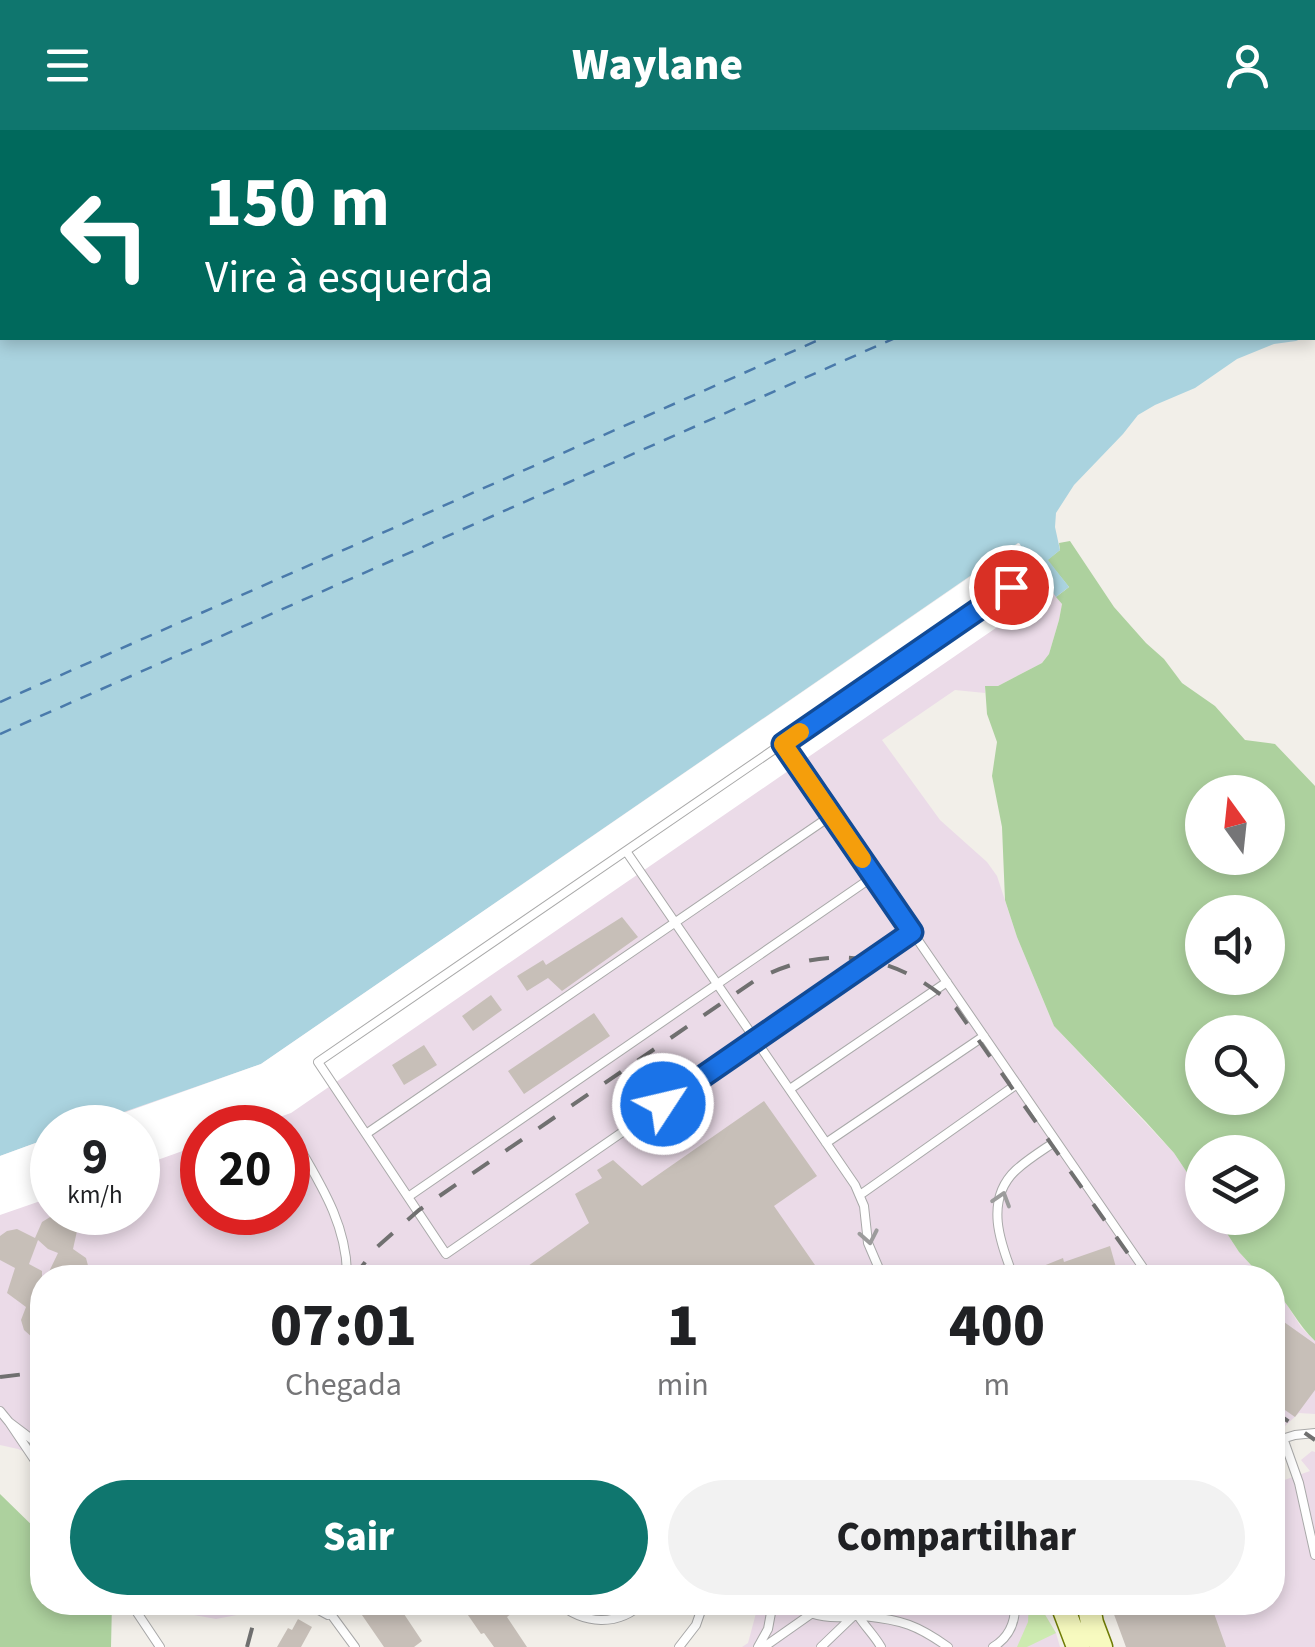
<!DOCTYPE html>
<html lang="pt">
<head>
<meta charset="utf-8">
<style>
	body { margin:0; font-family:"Source Sans 3",sans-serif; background:#f2f2f2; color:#202124; height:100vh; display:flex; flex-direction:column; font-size:38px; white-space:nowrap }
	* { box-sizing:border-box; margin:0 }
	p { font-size:32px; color:#757577 }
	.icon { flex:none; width:55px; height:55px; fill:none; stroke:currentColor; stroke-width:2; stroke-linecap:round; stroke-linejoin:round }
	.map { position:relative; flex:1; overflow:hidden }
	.drawer { position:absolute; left:30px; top:1135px; width:1255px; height:350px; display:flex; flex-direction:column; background:#fff; border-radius:40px; box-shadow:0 5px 15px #0003 }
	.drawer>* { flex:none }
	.guide { position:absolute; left:0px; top:0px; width:1315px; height:210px; box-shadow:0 5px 15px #0003; background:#00695c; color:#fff; overflow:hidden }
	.needle { width:65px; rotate:345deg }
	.fabs { position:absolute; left:1185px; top:645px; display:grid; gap:20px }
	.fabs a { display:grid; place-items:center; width:100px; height:100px; border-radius:50%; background:#fff; box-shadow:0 5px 15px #0003; font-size:50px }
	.speed { position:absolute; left:30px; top:975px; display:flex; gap:20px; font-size:50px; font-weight:700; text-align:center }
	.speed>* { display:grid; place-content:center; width:130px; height:130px; border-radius:50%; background:#fff; box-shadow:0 5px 15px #0003; line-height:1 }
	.speed small { font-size:25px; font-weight:400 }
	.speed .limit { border:15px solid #d22; background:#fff; color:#111 }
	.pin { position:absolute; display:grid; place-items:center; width:85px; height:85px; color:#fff; margin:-42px; border:5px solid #fff; border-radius:50%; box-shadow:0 2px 10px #0007 }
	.me { position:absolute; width:110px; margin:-55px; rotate:55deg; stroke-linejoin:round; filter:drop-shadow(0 0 8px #0008) }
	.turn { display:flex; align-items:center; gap:35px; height:210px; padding:0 40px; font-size:45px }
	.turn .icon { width:130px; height:130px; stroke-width:2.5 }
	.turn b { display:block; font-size:70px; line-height:85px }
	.eta { display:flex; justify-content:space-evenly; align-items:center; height:170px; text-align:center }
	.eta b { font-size:60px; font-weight:800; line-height:70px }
	.primary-button { display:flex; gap:20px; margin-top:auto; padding:20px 40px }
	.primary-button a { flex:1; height:115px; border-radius:60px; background:#0f766e; color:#fff; font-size:40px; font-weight:800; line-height:115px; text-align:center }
	.primary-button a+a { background:#f2f2f2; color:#202124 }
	header { display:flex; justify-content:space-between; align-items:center; height:130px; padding:0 40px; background:#0f766e; color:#fff; font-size:45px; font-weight:800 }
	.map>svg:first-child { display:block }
	.industrial { fill:#ebdbe8; fill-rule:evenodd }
	.grass { fill:#cdebb0 }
	.forest { fill:#add19e; fill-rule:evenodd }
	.water { fill:#aad3df }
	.pier { fill:#fff }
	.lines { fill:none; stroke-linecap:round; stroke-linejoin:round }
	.ferry { stroke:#4a7aab; stroke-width:2.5; stroke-dasharray:12 10; stroke-linecap:butt }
	.building { fill:#c7bfb8 }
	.lane-casing { stroke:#a9a9a9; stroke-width:10 }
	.street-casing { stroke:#a9a9a9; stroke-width:18 }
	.secondary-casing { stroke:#707d05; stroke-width:25 }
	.lane { stroke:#fff; stroke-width:8 }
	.street { stroke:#fff; stroke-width:15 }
	.secondary { stroke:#f7fabf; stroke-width:22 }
	.rail { stroke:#707070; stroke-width:4; stroke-dasharray:20 20; stroke-linecap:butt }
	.oneway { stroke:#9c9c9c }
	.route-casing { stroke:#114b97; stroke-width:25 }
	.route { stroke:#1a73e8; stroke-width:18 }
	.slow { stroke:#f59e0b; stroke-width:18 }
</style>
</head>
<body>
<header><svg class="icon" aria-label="menu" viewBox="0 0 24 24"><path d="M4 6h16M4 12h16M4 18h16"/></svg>Waylane<svg class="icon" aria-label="person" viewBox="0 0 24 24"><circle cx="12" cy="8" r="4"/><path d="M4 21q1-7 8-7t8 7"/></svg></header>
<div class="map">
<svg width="1315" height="1517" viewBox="0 0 1315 1517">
	<rect width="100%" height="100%" fill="#f2efe9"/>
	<!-- industrial -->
	<path class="industrial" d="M 1019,413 L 1062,474 L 1059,490 L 1049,524 L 1042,533 L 998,556 L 985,556 L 985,563 L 955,560 L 882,610 L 940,690 L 987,732 L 997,746 L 1017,807 L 1054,896 L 1174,1023 L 1202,1065 L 1202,1088 L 1217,1088 L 1239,1122 L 1262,1147 L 42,1148 L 42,1329 L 18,1319 L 0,1315 L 0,1026 L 52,1007 L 52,1082 L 138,1082 L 138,998 L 81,997 L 261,934 ZM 202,998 L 288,998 L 288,1082 L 202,1082 Z
		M 1272,1158 L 1282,1167 L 1301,1197 L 1315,1211 L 1315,1284 L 1299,1283 L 1283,1298 L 1273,1302 Z
		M 1312,1321 L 1315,1322 L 1315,1517 L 1126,1517 L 1112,1473 L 1272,1472 L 1273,1354 L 1310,1341 L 1301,1330 Z
		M 759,1472 L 1038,1473 L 1056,1503 L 1060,1517 L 742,1517 L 748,1513 Z
		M 174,1473 L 300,1473 L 289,1481 L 263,1480 L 216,1489 L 194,1485 Z"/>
	<!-- grass -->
	<path class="grass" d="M 1029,1473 L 1038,1473 L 1056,1503 L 1027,1517 L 1017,1517 L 1028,1492 Z"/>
	<!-- forest -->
	<path class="forest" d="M 1070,411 L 1114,477 L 1146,513 L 1164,529 L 1182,553 L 1215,576 L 1245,610 L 1275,614 L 1315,656 L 1315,1211 C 1298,1195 1289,1174 1273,1158 L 1272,1148 L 1262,1147 L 1239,1122 L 1217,1088 L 1268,1088 L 1268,1022 L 1202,1022 L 1202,1065 L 1174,1023 L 1146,992 L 1054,896 L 1017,807 L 1005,770 L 1002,697 L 992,646 L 997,612 L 987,584 L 985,556 L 998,556 L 1042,533 L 1049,524 L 1059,490 L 1062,474 L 1056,467 L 1069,457 L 1047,430 L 1060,420 L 1059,413 ZM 1202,662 L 1268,662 L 1268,728 L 1202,728 ZM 1202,782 L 1268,782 L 1268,848 L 1202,848 ZM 1202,902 L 1268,902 L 1268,968 L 1202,968 Z
		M 0,1364 L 42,1405 L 42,1472 L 112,1473 L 111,1517 L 0,1517 Z"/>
	<!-- water -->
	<path class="water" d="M 430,0 L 1315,0 L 1315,202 L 1313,203 L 1312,2 L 424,2 Z
		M 2,185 L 2,208 L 1303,208 L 1296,211 L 1274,214 L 1237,229 L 1195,258 L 1155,275 L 1138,285 L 1123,304 L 1074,355 L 1056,383 L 1055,397 L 1060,420 L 1048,430 L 1069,457 L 1056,467 L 1018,413 L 261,934 L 81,997 L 52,998 L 52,1007 L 0,1026 L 0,187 Z"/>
	<!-- pier -->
	<path class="pier" d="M 1019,413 L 1051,460 L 291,983 L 250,997 L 202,998 L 202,1014 L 138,1037 L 138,998 L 81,998 L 261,934 Z
		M 52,1007 L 52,1067 L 0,1085 L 0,1026 Z"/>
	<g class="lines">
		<!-- ferry -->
		<path class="ferry" d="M 1285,2 L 1291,0
			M 1312,23 L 1315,21
			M 0,572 L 823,208
			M 0,604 L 895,208"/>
	</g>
	<!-- building -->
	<path class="building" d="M 622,787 L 638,807 L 562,861 L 548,848 L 527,861 L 517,846 L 543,830 L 546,835 Z
		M 491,865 L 502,880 L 473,901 L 462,886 Z
		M 594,883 L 610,906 L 524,964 L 508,941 Z
		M 424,915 L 437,935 L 404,955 L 392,935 Z
		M 764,971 L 817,1046 L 774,1076 L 824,1148 L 511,1148 L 589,1093 L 575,1064 L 602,1048 L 597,1040 L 613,1030 L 642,1056 Z
		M 55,1084 L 65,1085 L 73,1092 L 77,1101 L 73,1119 L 86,1128 L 90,1143 L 88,1148 L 46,1148 L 58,1123 L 48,1119 L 38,1110 L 29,1134 L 42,1141 L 42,1216 L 24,1200 L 21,1190 L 26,1177 L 7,1163 L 15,1138 L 0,1130 L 0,1106 L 7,1101 L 17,1099 L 35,1108 L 42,1092 Z
		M 1110,1116 L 1119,1148 L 1021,1148 L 1021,1145 L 1063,1128 L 1064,1132 Z
		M 1284,1192 L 1315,1214 L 1315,1260 L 1295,1287 L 1272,1271 L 1272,1208 Z
		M 353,1472 L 396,1472 L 422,1511 L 414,1517 L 384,1517 Z
		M 459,1472 L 505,1472 L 512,1483 L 507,1487 L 527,1517 L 494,1517 L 484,1503 L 481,1504 Z
		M 1131,1472 L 1210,1472 L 1226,1517 L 1126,1517 L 1112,1479 Z
		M 298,1489 L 312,1497 L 301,1517 L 277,1517 L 288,1498 L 292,1500 Z"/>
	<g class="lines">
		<!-- lane casing -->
		<g class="lane-casing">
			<path id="lane" d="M 783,614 L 1144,1139 L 1153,1148
				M 626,721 L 855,1055 L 864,1076 L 868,1113 L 883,1148
				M 912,802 L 446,1124 L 318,932 L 1011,457
				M 790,959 L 947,852
				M 288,998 C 315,1046 348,1091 347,1148
				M 366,1004 L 832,685
				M 826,1013 L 984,906
				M 860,1065 L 1017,954
				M 408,1067 L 874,746
				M 1014,1148 C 1000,1113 984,1070 1016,1040 C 1028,1029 1043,1020 1056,1011
				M 0,1281 L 9,1292 L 42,1317
				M 9,1292 L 42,1341
				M 1283,1308 L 1299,1353 L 1315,1425
				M 1272,1312 L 1295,1305 L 1315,1303
				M 130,1472 L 160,1517
				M 192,1472 C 215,1481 236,1481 259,1472
				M 304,1472 L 328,1485
				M 322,1472 L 355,1517
				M 557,1472 C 584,1495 618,1497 644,1472
				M 789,1472 C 822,1496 863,1488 898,1472
				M 852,1472 C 857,1490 872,1501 881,1517
				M 864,1486 C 902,1490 917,1495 948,1517
				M 679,1517 L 696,1495 L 704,1472
				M 758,1517 L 768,1499 L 773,1472
				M 764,1517 L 828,1472
				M 821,1517 L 868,1472
				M 993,1517 C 1010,1507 1016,1492 1015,1472"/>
		</g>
		<!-- street casing -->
		<g class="street-casing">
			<path id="street" d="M 57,0 L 58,2
				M 232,0 L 233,2
				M 9,2 L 15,0"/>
		</g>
		<!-- secondary casing -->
		<g class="secondary-casing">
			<path id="secondary" d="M 311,2 L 316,0
				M 384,2 L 390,0
				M 0,138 L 2,137
				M 0,168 L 2,167
				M 1061,1472 L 1078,1517
				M 1088,1472 L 1092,1493 L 1101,1517"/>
		</g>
		<!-- lane -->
		<use href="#lane" class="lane"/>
		<!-- street -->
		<use href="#street" class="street"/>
		<!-- secondary -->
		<use href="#secondary" class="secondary"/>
		<!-- rail -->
		<path class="rail" d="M 353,1148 L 376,1118 L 419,1080 L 754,851 C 825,812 897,822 956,878 L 1145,1148
			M 0,1247 L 25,1244 L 42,1239
			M 1272,1280 L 1315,1310
			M 247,1517 L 259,1472"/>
	</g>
	<!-- one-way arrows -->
	<defs><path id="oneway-chevron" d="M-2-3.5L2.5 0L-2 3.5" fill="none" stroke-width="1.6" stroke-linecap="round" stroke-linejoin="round" transform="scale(2.5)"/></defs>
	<g class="oneway">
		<use href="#oneway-chevron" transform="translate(1002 1069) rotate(-73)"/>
		<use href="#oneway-chevron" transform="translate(869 1107) rotate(79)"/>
	</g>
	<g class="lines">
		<!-- route casing -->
		<g class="route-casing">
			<path id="route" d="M 663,974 L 912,802 L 783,614 L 1011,457"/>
		</g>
		<!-- route -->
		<use href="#route" class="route"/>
		<!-- slow -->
		<path class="slow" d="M 800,602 L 783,614 L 862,729"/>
	</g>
</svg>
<div class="fabs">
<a><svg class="needle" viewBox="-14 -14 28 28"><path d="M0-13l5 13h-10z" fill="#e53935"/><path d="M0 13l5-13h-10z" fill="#757577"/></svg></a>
<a><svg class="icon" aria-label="sound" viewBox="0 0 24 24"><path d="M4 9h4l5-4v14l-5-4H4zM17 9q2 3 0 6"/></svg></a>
<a><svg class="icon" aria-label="search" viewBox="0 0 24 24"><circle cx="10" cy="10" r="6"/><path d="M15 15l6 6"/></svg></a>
<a><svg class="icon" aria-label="layers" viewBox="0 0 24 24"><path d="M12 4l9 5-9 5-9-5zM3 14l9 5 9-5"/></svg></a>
</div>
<div class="speed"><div>9<small>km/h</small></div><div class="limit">20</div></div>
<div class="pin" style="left:1011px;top:457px;background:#d93025"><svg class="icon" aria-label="arrive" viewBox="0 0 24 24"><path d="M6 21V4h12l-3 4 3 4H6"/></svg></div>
<svg class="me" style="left:663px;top:974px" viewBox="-20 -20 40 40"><circle r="17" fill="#1a73e8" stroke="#fff" stroke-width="3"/><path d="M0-11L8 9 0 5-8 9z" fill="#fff"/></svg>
<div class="guide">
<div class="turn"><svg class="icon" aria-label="left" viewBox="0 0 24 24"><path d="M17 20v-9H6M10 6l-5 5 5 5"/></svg><div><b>150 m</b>Vire à esquerda</div></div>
</div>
<section class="drawer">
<div class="eta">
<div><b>07:01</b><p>Chegada</p></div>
<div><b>1</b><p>min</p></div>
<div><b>400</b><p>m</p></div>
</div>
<div class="primary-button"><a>Sair</a><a>Compartilhar</a></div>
</section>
</div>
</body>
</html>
